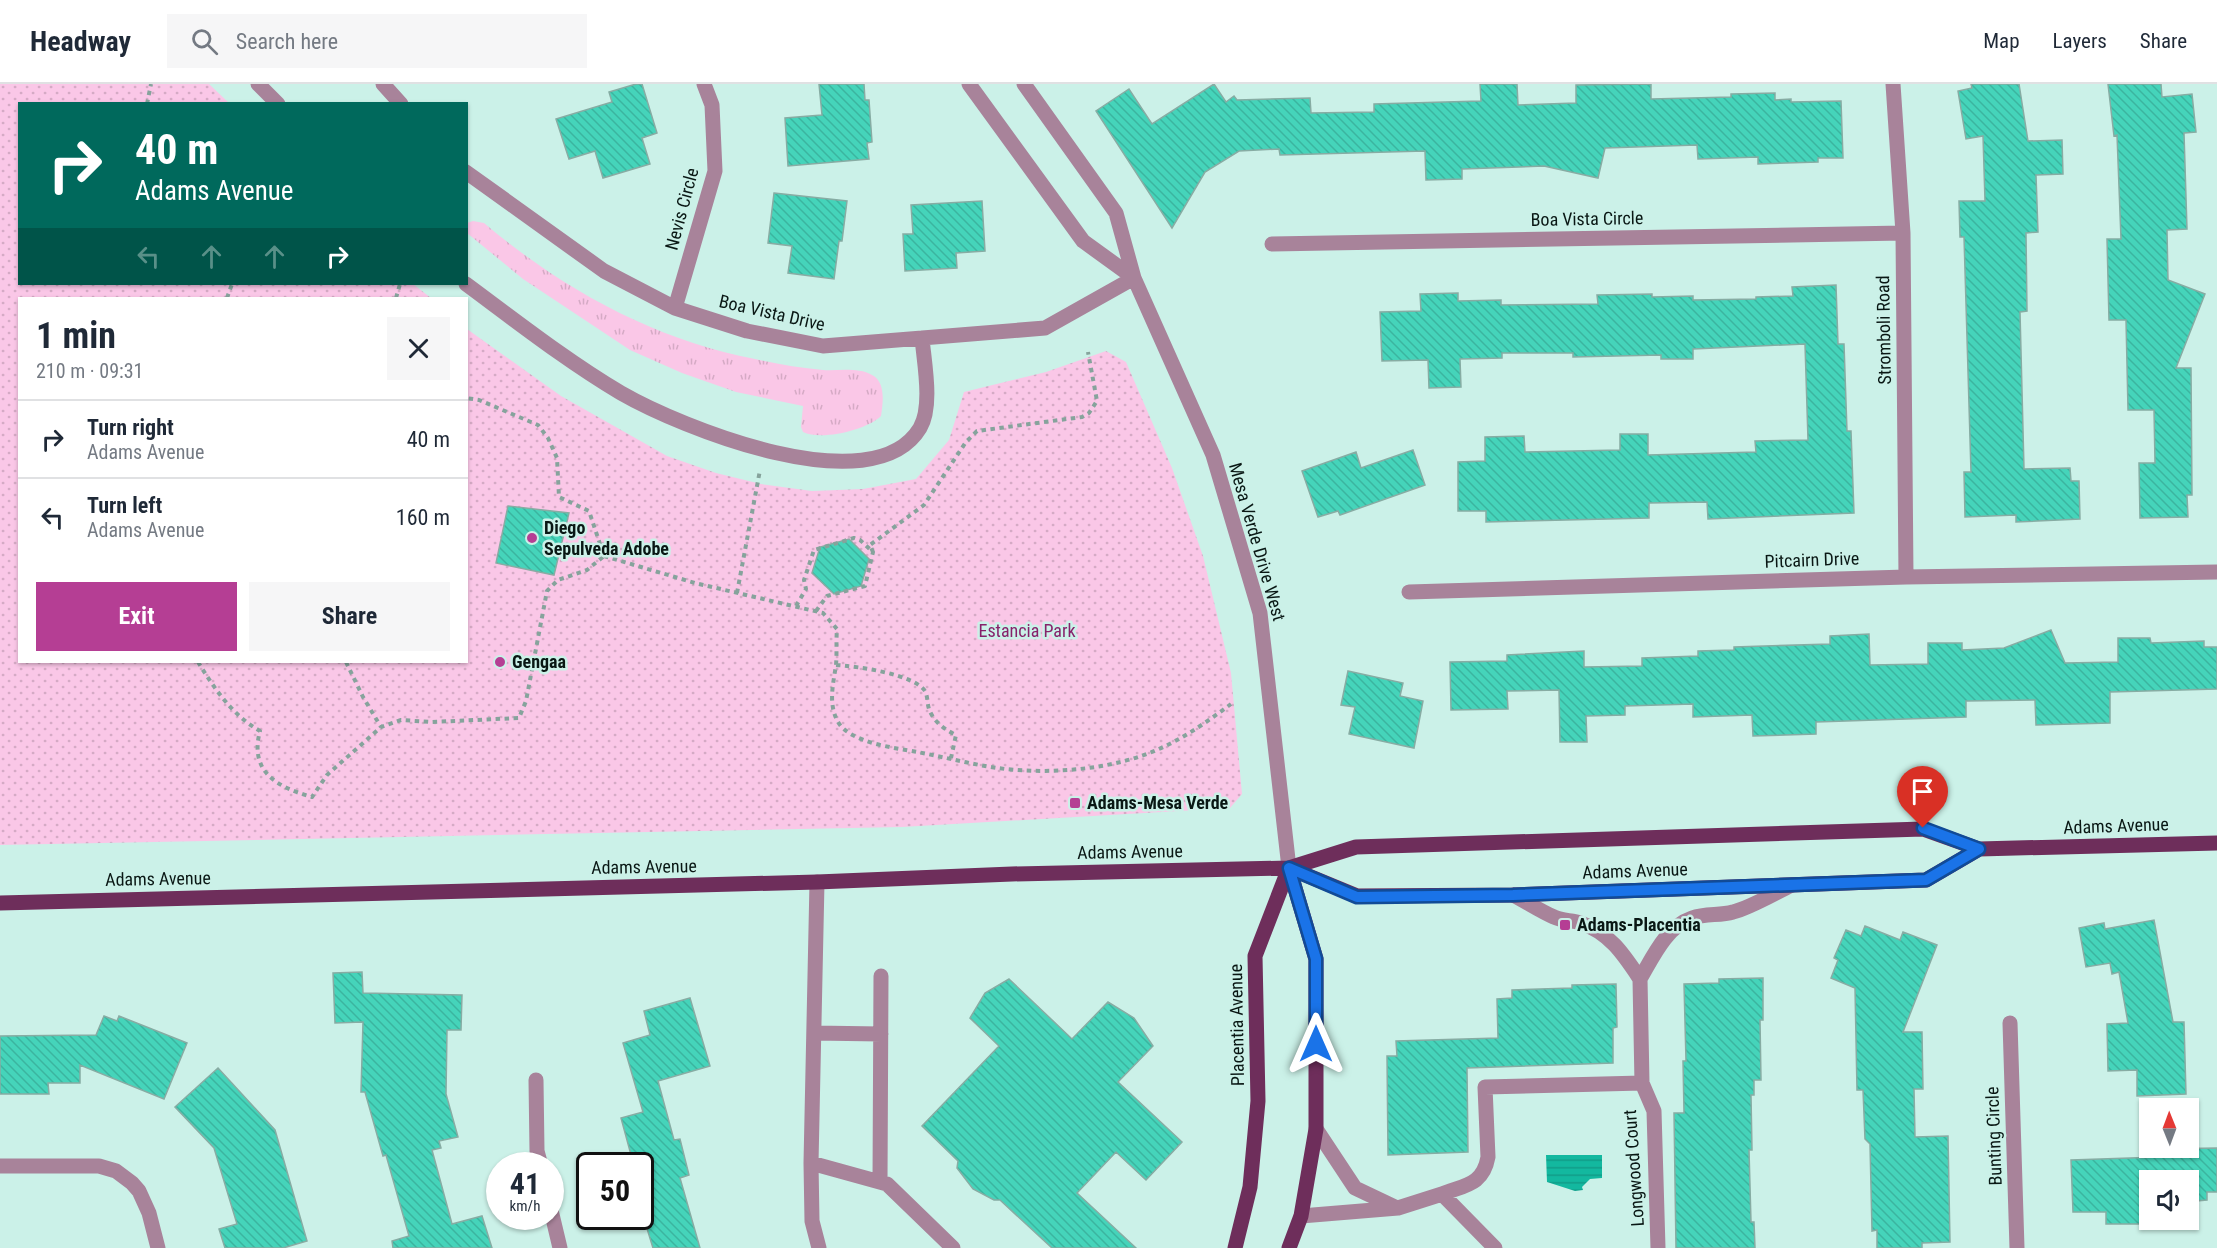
<!DOCTYPE html>
<html lang="en">
<head>
<meta charset="utf-8">
<style>
	body { margin:0; font-family:"Roboto Condensed",sans-serif; background:#f6f6f7; color:#1f2937; height:100vh; display:flex; flex-direction:column; font-size:22px; white-space:nowrap }
	* { box-sizing:border-box; margin:0 }
	p { font-size:20px; color:#747a83 }
	.icon { flex:none; width:33px; height:33px; fill:none; stroke:currentColor; stroke-width:2; stroke-linecap:round; stroke-linejoin:round }
	.map { position:relative; flex:1; overflow:hidden }
	.panel { position:absolute; left:18px; top:213px; width:450px; height:366px; display:flex; flex-direction:column; background:#fff; border-radius:0px; box-shadow:0 2px 4px #0004 }
	.panel>* { flex:none }
	.banner { position:absolute; left:18px; top:18px; width:450px; height:183px; border-radius:0px; box-shadow:0 2px 4px #0004; background:#00695c; color:#fff; overflow:hidden }
	.needle { width:39px; rotate:359deg }
	.controls { position:absolute; left:2139px; top:1014px; display:grid; gap:12px }
	.controls a { display:grid; place-items:center; width:60px; height:60px; border-radius:0px; background:#fff; box-shadow:0 2px 4px #0004; font-size:30px }
	.speed { position:absolute; left:486px; top:1068px; display:flex; gap:12px; font-size:30px; font-weight:700; text-align:center }
	.speed>* { display:grid; place-content:center; width:78px; height:78px; border-radius:50%; background:#fff; box-shadow:0 2px 4px #0004; line-height:1 }
	.speed small { font-size:15px; font-weight:400 }
	.speed .limit { border:3px solid #111; border-radius:9px; background:#fff; color:#111 }
	.pin { position:absolute; display:grid; place-items:center; width:51px; height:51px; color:#fff; margin:-62px -26px; border-radius:50% 50% 50% 0; rotate:-45deg; box-shadow:0 0 6px #0007 }
	.pin .icon { rotate:45deg }
	.me { position:absolute; width:66px; margin:-33px; rotate:0deg; stroke-linejoin:round; filter:drop-shadow(0 0 4px #0008) }
	.turn { display:flex; align-items:center; gap:21px; height:126px; padding:0 18px; font-size:27px }
	.turn .icon { width:78px; height:78px; stroke-width:2.5 }
	.turn b { display:block; font-size:42px; line-height:51px }
	.lanes { display:flex; align-items:center; height:57px; padding:0 18px; background:#0003; justify-content:center; gap:30px; direction:ltr }
	.lanes .off { opacity:.35 }
	.round { display:grid; place-items:center; flex:none; width:63px; height:63px; border-radius:0px; background:#f6f6f7 }
	.headline { display:flex; align-items:center; justify-content:space-between; height:102px; padding:0 18px }
	h1 { font-size:36px; font-weight:700; line-height:45px }
	.primary-button { display:flex; gap:12px; margin-top:auto; padding:12px 18px }
	.primary-button a { flex:1; height:69px; border-radius:0px; background:#b53e94; color:#fff; font-size:24px; font-weight:700; line-height:69px; text-align:center }
	.primary-button a+a { background:#f6f6f7; color:#1f2937 }
	ul { padding:0; list-style:none }
	li { display:flex; align-items:center; gap:18px; height:78px; padding:0 18px; border-top:2px solid #e0e1e3 }
	li div { flex:1 }
	li b { display:block; font-size:22px }
	li em { font-style:normal }
	header { display:flex; align-items:center; gap:36px; box-sizing:border-box; height:84px; padding:0 30px; background:#fff; border-bottom:2px solid #e0e1e3 }
	header strong { font-size:28px }
	nav { display:flex; gap:33px; margin-inline-start:auto; font-size:21px }
	.search { width:420px; height:54px; background:#f6f6f7; display:flex; align-items:center; gap:15px; box-sizing:border-box; padding:0 21px; border-radius:0px; color:#747a83; font-size:22px }
	.map>svg:first-child { display:block }
	.grass { fill:url(#grass-tufts) }
	.park { fill:url(#park-dots) }
	.water { fill:url(#water-rules) }
	.building { fill:url(#building-back-hatch); stroke:#87aca3; stroke-width:1.5; fill-rule:evenodd }
	.lines { fill:none; stroke-linecap:round; stroke-linejoin:round }
	.path { stroke:#86a39c; stroke-width:4; stroke-dasharray:4.5 4.5; stroke-linecap:butt }
	.minor { stroke:#a8839a; stroke-width:15 }
	.major { stroke:#6e2e5b; stroke-width:15 }
	.route-casing { stroke:#114b97; stroke-width:15 }
	.route { stroke:#1a73e8; stroke-width:10 }
	.poi-dot { fill:#b53e94; stroke:#cbf1e8; stroke-width:2 }
	.labels { text-anchor:middle; stroke-width:5; stroke-linejoin:round; paint-order:stroke }
	.street-label { font-size:18px; fill:#091714; stroke:#cbf1e8 }
	.poi-label { font-size:18px; font-weight:bold; fill:#091714; stroke:#cbf1e8; text-anchor:start }
	.park-label { font-size:18px; fill:#86226b; stroke:#cbf1e8 }
</style>
</head>
<body>
<header>
<strong>Headway</strong>
<div class="search"><svg class="icon" aria-label="search" viewBox="0 0 24 24"><circle cx="10" cy="10" r="6"/><path d="M15 15l6 6"/></svg>Search here</div>
<nav><a>Map</a><a>Layers</a><a>Share</a></nav>
</header>
<div class="map">
<svg width="2217" height="1164" viewBox="0 0 2217 1164">
	<defs>
		<pattern id="grass-tufts" width="24" height="20" patternUnits="userSpaceOnUse" patternTransform="scale(1.5)"><rect width="24" height="20" fill="#fac7e7"/><path d="M3 7l-1-3M5 7V3M7 7l1-3M15 17l-1-3M17 17v-4M19 17l1-3" fill="none" stroke="#d5aac5"/></pattern>
		<pattern id="park-dots" width="8" height="8" patternUnits="userSpaceOnUse" patternTransform="scale(1.5)"><rect width="8" height="8" fill="#fac7e7"/><path d="M2 2h.1M6 6h.1" fill="none" stroke="#d5aac5" stroke-width="1.8" stroke-linecap="round"/></pattern>
		<pattern id="water-rules" width="6" height="5" patternUnits="userSpaceOnUse" patternTransform="scale(1.5)"><rect width="6" height="5" fill="#13b89f"/><path d="M0 2.5h6" fill="none" stroke="#119d88"/></pattern>
		<pattern id="building-back-hatch" width="6" height="6" patternUnits="userSpaceOnUse" patternTransform="scale(1.5)"><rect width="6" height="6" fill="#45d4ba"/><path d="M-1 5l2 2M0 0l6 6M5-1l2 2" fill="none" stroke="#3bb59f"/></pattern>
	</defs>
	<rect width="100%" height="100%" fill="#cbf1e8"/>
	<!-- grass -->
	<path class="grass" d="M 473,137 L 484,139 C 562,205 655,256 755,275 C 777,280 800,284 823,286 C 838,287 858,283 872,291 C 886,298 883,319 881,332 C 867,346 821,357 803,348 L 801,343 L 803,322 L 736,308 L 682,289 L 630,266 L 523,195 L 467,149 L 467,139 Z"/>
	<!-- park -->
	<path class="park" d="M 0,0 L 209,0 L 229,19 L 20,20 L 20,200 L 413,200 L 431,214 L 20,214 L 20,578 L 466,578 L 467,245 L 561,312 L 667,372 L 716,389 L 761,400 L 812,407 L 863,405 L 916,395 L 949,356 L 964,308 L 1046,288 L 1106,267 L 1126,278 L 1172,384 L 1203,472 L 1231,589 L 1242,710 L 1230,724 L 902,743 L 0,761 Z"/>
	<!-- water -->
	<path class="water" d="M 1546,1071 L 1602,1071 L 1602,1094 L 1590,1095 L 1582,1103 L 1583,1106 L 1575,1107 L 1547,1098 Z"/>
	<!-- building -->
	<path class="building" d="M 636,0 L 642,0 L 657,49 L 642,54 L 650,80 L 603,94 L 595,67 L 569,75 L 556,35 L 612,18 L 609,8 Z
		M 819,0 L 864,0 L 865,16 L 869,16 L 872,58 L 867,59 L 869,75 L 788,82 L 785,34 L 822,31 Z
		M 1214,0 L 1226,18 L 1234,12 L 1237,16 L 1310,14 L 1311,29 L 1374,28 L 1374,20 L 1481,17 L 1480,0 L 1517,0 L 1518,21 L 1576,19 L 1576,1 L 1651,0 L 1651,15 L 1731,13 L 1731,10 L 1775,9 L 1775,16 L 1791,15 L 1791,18 L 1841,17 L 1843,74 L 1818,74 L 1818,78 L 1758,80 L 1758,73 L 1698,75 L 1697,61 L 1605,64 L 1598,94 L 1544,82 L 1462,85 L 1462,95 L 1426,96 L 1425,67 L 1280,71 L 1279,65 L 1239,67 L 1205,88 L 1172,144 L 1096,27 L 1129,5 L 1152,40 Z
		M 1971,0 L 2019,0 L 2028,57 L 2062,56 L 2063,90 L 2036,91 L 2038,148 L 2026,149 L 2027,227 L 2020,228 L 2024,385 L 2070,384 L 2071,397 L 2079,397 L 2080,435 L 2016,438 L 2016,431 L 1965,433 L 1964,388 L 1971,388 L 1964,153 L 1960,153 L 1959,117 L 1985,117 L 1983,52 L 1966,55 L 1958,7 L 1972,4 Z
		M 2108,0 L 2161,0 L 2162,13 L 2192,10 L 2196,48 L 2184,49 L 2187,145 L 2167,146 L 2168,196 L 2205,210 L 2176,284 L 2191,284 L 2192,411 L 2187,411 L 2188,433 L 2140,434 L 2139,379 L 2155,379 L 2154,326 L 2128,326 L 2126,236 L 2109,236 L 2107,155 L 2121,155 L 2117,51 L 2114,52 Z
		M 774,109 L 847,117 L 842,157 L 839,157 L 834,195 L 788,189 L 792,162 L 768,159 Z
		M 982,117 L 985,167 L 956,169 L 957,184 L 905,187 L 903,150 L 913,150 L 911,121 Z
		M 1836,201 L 1838,260 L 1844,260 L 1847,347 L 1851,347 L 1854,429 L 1708,435 L 1707,418 L 1649,419 L 1649,434 L 1486,438 L 1486,427 L 1458,427 L 1458,378 L 1485,377 L 1485,353 L 1524,352 L 1525,368 L 1620,366 L 1620,350 L 1648,350 L 1648,371 L 1756,368 L 1755,357 L 1808,356 L 1805,260 L 1693,265 L 1693,275 L 1661,275 L 1661,271 L 1573,273 L 1573,269 L 1502,269 L 1502,274 L 1460,275 L 1461,303 L 1429,304 L 1428,276 L 1382,277 L 1380,228 L 1421,227 L 1420,210 L 1458,209 L 1458,217 L 1501,216 L 1501,221 L 1598,220 L 1597,211 L 1652,210 L 1652,213 L 1693,212 L 1693,216 L 1756,215 L 1756,213 L 1793,212 L 1792,203 Z
		M 1413,366 L 1425,401 L 1340,431 L 1338,427 L 1318,433 L 1302,387 L 1356,368 L 1361,384 Z
		M 508,422 L 569,429 L 554,491 L 496,479 Z
		M 849,455 L 869,475 L 861,502 L 834,510 L 812,489 L 820,463 Z
		M 2051,546 L 2065,579 L 2118,578 L 2118,554 L 2150,554 L 2151,559 L 2204,557 L 2204,563 L 2217,563 L 2217,605 L 2110,608 L 2110,639 L 2036,641 L 2035,616 L 1966,617 L 1966,633 L 1816,638 L 1816,650 L 1753,652 L 1752,631 L 1693,633 L 1693,620 L 1625,622 L 1625,631 L 1586,632 L 1587,658 L 1560,658 L 1559,606 L 1507,607 L 1508,625 L 1451,626 L 1450,578 L 1507,577 L 1507,571 L 1584,567 L 1584,583 L 1642,582 L 1642,574 L 1698,572 L 1698,567 L 1734,566 L 1734,563 L 1830,560 L 1830,552 L 1869,550 L 1870,581 L 1928,580 L 1928,559 L 1962,559 L 1962,566 L 2004,564 Z
		M 1348,587 L 1403,599 L 1400,612 L 1423,617 L 1414,664 L 1349,650 L 1355,623 L 1341,621 Z
		M 2154,836 L 2173,938 L 2184,938 L 2186,1010 L 2137,1012 L 2137,986 L 2108,987 L 2107,940 L 2128,939 L 2119,888 L 2112,890 L 2110,879 L 2086,883 L 2079,844 L 2104,839 L 2105,845 Z
		M 1865,842 L 1900,856 L 1903,848 L 1937,861 L 1903,948 L 1922,948 L 1923,1005 L 1914,1005 L 1915,1053 L 1948,1052 L 1950,1158 L 1922,1159 L 1922,1164 L 1877,1164 L 1877,1146 L 1872,1147 L 1870,1060 L 1865,1055 L 1863,1006 L 1857,1006 L 1855,904 L 1831,894 L 1838,876 L 1834,874 L 1846,846 L 1861,852 Z
		M 362,888 L 363,909 L 462,911 L 461,946 L 447,946 L 446,1010 L 458,1053 L 439,1057 L 441,1064 L 432,1066 L 452,1140 L 482,1132 L 492,1164 L 393,1164 L 392,1157 L 409,1152 L 386,1071 L 383,1072 L 365,1008 L 361,1008 L 363,938 L 335,939 L 333,889 Z
		M 1763,894 L 1763,936 L 1760,936 L 1761,996 L 1754,996 L 1754,1011 L 1751,1011 L 1752,1066 L 1749,1066 L 1751,1138 L 1754,1138 L 1755,1164 L 1676,1164 L 1674,1029 L 1684,1029 L 1683,977 L 1686,977 L 1684,900 L 1719,899 L 1719,895 Z
		M 1009,895 L 1072,955 L 1108,918 L 1134,934 L 1153,962 L 1118,998 L 1182,1058 L 1146,1096 L 1116,1068 L 1077,1109 L 1136,1164 L 1052,1164 L 1000,1116 L 994,1116 L 973,1105 L 957,1084 L 958,1077 L 922,1042 L 999,962 L 970,934 L 985,909 Z
		M 1616,900 L 1617,943 L 1613,944 L 1613,979 L 1467,984 L 1468,1068 L 1388,1071 L 1387,972 L 1397,972 L 1396,957 L 1498,954 L 1497,915 L 1512,914 L 1512,906 L 1572,904 L 1572,901 Z
		M 690,914 L 710,982 L 658,997 L 674,1056 L 680,1055 L 689,1091 L 680,1094 L 700,1164 L 653,1164 L 640,1122 L 640,1082 L 634,1082 L 621,1034 L 643,1028 L 623,959 L 650,951 L 644,927 Z
		M 104,932 L 117,937 L 119,932 L 187,959 L 164,1015 L 80,981 L 80,999 L 48,999 L 49,1010 L 0,1010 L 0,952 L 96,951 Z
		M 218,984 L 275,1046 L 307,1157 L 283,1164 L 225,1164 L 219,1145 L 237,1140 L 214,1064 L 175,1023 Z
		M 2217,1064 L 2217,1108 L 2207,1108 L 2207,1116 L 2196,1117 L 2196,1140 L 2106,1140 L 2106,1128 L 2073,1128 L 2071,1076 L 2160,1073 L 2160,1065 ZM 2150,1096 L 2188,1096 L 2188,1136 L 2150,1136 Z"/>
	<g class="lines">
		<!-- path -->
		<path class="path" d="M 147,20 L 151,0
			M 227,214 L 232,200
			M 396,214 L 400,200
			M 604,472 L 695,499 L 823,529 L 837,545 C 836,556 837,569 836,581 C 833,601 828,620 838,638 C 850,659 896,664 917,668 C 944,673 970,680 997,684 C 1042,690 1098,687 1141,672 C 1174,661 1203,641 1231,620
			M 737,509 L 760,386
			M 796,522 L 806,505 L 804,496 L 814,466 L 854,454 L 860,456 L 873,468 L 870,461 L 924,421 L 966,358 L 977,347 L 1082,333 L 1089,329 L 1097,317 L 1088,268
			M 816,527 L 827,512 L 865,502 L 873,468
			M 198,578 C 214,604 232,631 260,647 C 249,688 277,703 312,713 L 327,691 L 381,643 L 401,636 L 432,638 L 519,634 L 526,617 L 547,507 L 558,496 L 587,486 L 604,472 L 589,427 L 559,413 L 557,374 L 548,354 L 538,341 L 479,316 L 466,314
			M 346,578 L 363,613 L 381,643
			M 836,581 C 855,582 914,590 925,607 C 928,613 927,619 929,625 C 933,637 945,646 956,651 L 951,674"/>
		<!-- minor -->
		<path class="minor" d="M 258,0 L 278,20
			M 383,0 L 401,20
			M 969,0 L 1083,157 L 1134,194
			M 1024,0 L 1116,129 L 1134,194 L 1213,371 L 1260,529 L 1289,784
			M 1893,0 L 1903,149 L 1906,493
			M 466,88 L 604,187 L 675,224 L 747,247 L 823,262 L 1045,244 L 1134,194
			M 1272,160 L 1903,149
			M 466,200 C 516,237 567,277 621,309 C 680,343 873,422 920,344 C 933,322 924,278 922,254
			M 675,224 L 715,87 L 712,21 L 704,0
			M 1409,508 L 1906,493 L 2217,488
			M 817,798 L 811,1079 L 812,1137 L 819,1164
			M 1513,811 C 1527,818 1540,827 1554,833 C 1562,837 1572,836 1581,839 C 1610,849 1624,871 1640,895
			M 1640,895 L 1642,999 L 1654,1027 L 1658,1164
			M 1640,895 C 1653,873 1666,843 1692,834 C 1706,829 1720,832 1733,828 C 1750,824 1775,809 1792,801
			M 2010,939 L 2017,1164
			M 814,949 L 881,950
			M 536,996 L 537,1067 L 541,1082
			M 1316,1045 L 1355,1104 L 1395,1123
			M 811,1079 L 887,1100 L 953,1164
			M 0,1082 L 99,1082 L 116,1087 L 132,1099 L 139,1107 L 149,1129 L 158,1164
			M 880,1098 L 881,892
			M 1442,1110 C 1465,1101 1483,1101 1488,1073 L 1485,1003 L 1642,999
			M 550,1122 L 560,1164
			M 1301,1132 L 1398,1124 L 1442,1110 L 1495,1164"/>
		<!-- major -->
		<path class="major" d="M 1289,784 L 1357,812 L 1513,811 L 1926,796 L 1979,765
			M 1289,784 L 1316,875 L 1316,1045 L 1301,1132 L 1289,1164
			M 0,819 L 817,798 L 1012,790 L 1289,784 L 1356,763 L 1923,745 L 1979,765 L 2217,759
			M 1235,1164 L 1250,1103 L 1258,1017 L 1255,872 L 1289,784"/>
	</g>
	<g class="lines">
		<!-- route casing -->
		<g class="route-casing">
			<path id="route" d="M 1316,960 L 1316,875 L 1289,784 L 1357,813 L 1513,811 L 1926,796 L 1979,765 L 1923,744"/>
		</g>
		<!-- route -->
		<use href="#route" class="route"/>
	</g>
	<!-- markers -->
	<g class="poi-dot">
		<circle cx="532" cy="454" r="6"/>
		<circle cx="500" cy="578" r="6"/>
		<rect x="1069" y="713" width="12" height="12" rx="3"/>
		<rect x="1559" y="835" width="12" height="12" rx="3"/>
	</g>
	<g class="labels">
		<!-- street labels -->
		<g class="street-label">
			<text transform="translate(682 125) rotate(-75)" y="6">Nevis Circle</text>
			<text transform="translate(1587 135) rotate(-1)" y="6">Boa Vista Circle</text>
			<text transform="translate(772 229) rotate(13)" y="6">Boa Vista Drive</text>
			<text transform="translate(1884 246) rotate(-91)" y="6">Stromboli Road</text>
			<text transform="translate(1257 458) rotate(74)" y="6">Mesa Verde Drive West</text>
			<text transform="translate(1812 476) rotate(-2)" y="6">Pitcairn Drive</text>
			<text transform="translate(2116 742) rotate(-2)" y="6">Adams Avenue</text>
			<text transform="translate(1130 768) rotate(-1)" y="6">Adams Avenue</text>
			<text transform="translate(644 783) rotate(-1)" y="6">Adams Avenue</text>
			<text transform="translate(1635 787) rotate(-2)" y="6">Adams Avenue</text>
			<text transform="translate(158 795) rotate(-1)" y="6">Adams Avenue</text>
			<text transform="translate(1237 941) rotate(-91)" y="6">Placentia Avenue</text>
			<text transform="translate(1994 1052) rotate(-92)" y="6">Bunting Circle</text>
			<text transform="translate(1634 1084) rotate(-94)" y="6">Longwood Court</text>
		</g>
		<!-- poi labels -->
		<g class="poi-label">
			<text x="544" y="450">Diego<tspan x="544" dy="21">Sepulveda Adobe</tspan></text>
			<text x="512" y="584">Gengaa</text>
			<text x="1087" y="725">Adams-Mesa Verde</text>
			<text x="1577" y="847">Adams-Placentia</text>
		</g>
		<!-- park labels -->
		<g class="park-label">
			<text x="1027" y="553">Estancia Park</text>
		</g>
	</g>
</svg>
<div class="controls">
<a><svg class="needle" viewBox="-14 -14 28 28"><path d="M0-13l5 13h-10z" fill="#e53935"/><path d="M0 13l5-13h-10z" fill="#747a83"/></svg></a>
<a><svg class="icon" aria-label="sound" viewBox="0 0 24 24"><path d="M4 9h4l5-4v14l-5-4H4zM17 9q2 3 0 6"/></svg></a>
</div>
<div class="speed"><div>41<small>km/h</small></div><div class="limit">50</div></div>
<div class="pin" style="left:1923px;top:744px;background:#d93025"><svg class="icon" aria-label="arrive" viewBox="0 0 24 24"><path d="M6 21V4h12l-3 4 3 4H6"/></svg></div>
<svg class="me" style="left:1316px;top:960px" viewBox="-20 -20 40 40"><path d="M0-17L14 15 0 8-14 15z" fill="#1a73e8" stroke="#fff" stroke-width="4"/></svg>
<div class="banner">
<div class="turn"><svg class="icon" aria-label="right" viewBox="0 0 24 24"><path d="M7 20v-9h11M14 6l5 5-5 5"/></svg><div><b>40 m</b>Adams Avenue</div></div>
<div class="lanes"><svg class="icon off" aria-label="left" viewBox="0 0 24 24"><path d="M17 20v-9H6M10 6l-5 5 5 5"/></svg><svg class="icon off" aria-label="ahead" viewBox="0 0 24 24"><path d="M12 20V5M6 11l6-6 6 6"/></svg><svg class="icon off" aria-label="ahead" viewBox="0 0 24 24"><path d="M12 20V5M6 11l6-6 6 6"/></svg><svg class="icon" aria-label="right" viewBox="0 0 24 24"><path d="M7 20v-9h11M14 6l5 5-5 5"/></svg></div>
</div>
<section class="panel">
<div class="headline"><div><h1>1 min</h1><p>210 m · 09:31</p></div><a class="round"><svg class="icon" aria-label="close" viewBox="0 0 24 24"><path d="M6 6l12 12M18 6L6 18"/></svg></a></div>
<ul>
<li><svg class="icon" aria-label="right" viewBox="0 0 24 24"><path d="M7 20v-9h11M14 6l5 5-5 5"/></svg><div><b>Turn right</b><p>Adams Avenue</p></div><em>40 m</em></li>
<li><svg class="icon" aria-label="left" viewBox="0 0 24 24"><path d="M17 20v-9H6M10 6l-5 5 5 5"/></svg><div><b>Turn left</b><p>Adams Avenue</p></div><em>160 m</em></li>
</ul>
<div class="primary-button"><a>Exit</a><a>Share</a></div>
</section>
</div>
</body>
</html>
